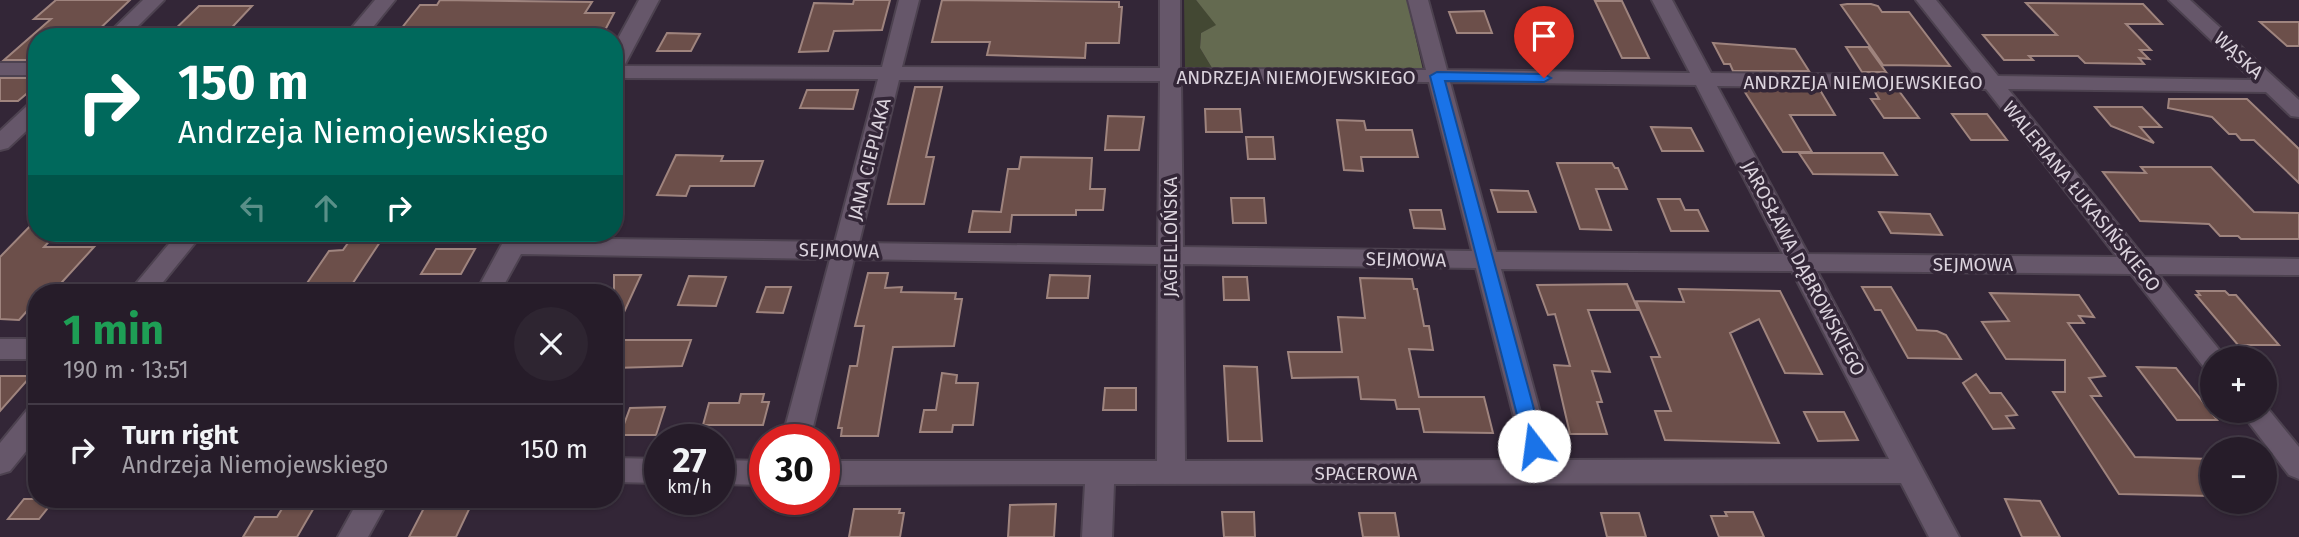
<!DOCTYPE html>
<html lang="en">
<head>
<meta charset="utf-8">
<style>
	body { margin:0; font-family:"Fira Sans",sans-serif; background:#2e2531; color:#f1f3f6; height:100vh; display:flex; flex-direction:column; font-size:26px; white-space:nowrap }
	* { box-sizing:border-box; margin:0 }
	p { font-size:23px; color:#a4a1a8 }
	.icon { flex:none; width:38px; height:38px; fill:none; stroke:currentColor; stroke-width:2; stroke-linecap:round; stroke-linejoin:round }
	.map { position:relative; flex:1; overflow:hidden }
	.panel { position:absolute; left:28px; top:284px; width:595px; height:224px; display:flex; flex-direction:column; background:#261c29; border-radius:28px; box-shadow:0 2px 5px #0004,0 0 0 2px #423a46 }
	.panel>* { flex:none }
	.top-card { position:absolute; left:28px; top:28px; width:595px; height:214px; border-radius:28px; box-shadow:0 2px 5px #0004,0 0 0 2px #423a46; background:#00695c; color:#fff; overflow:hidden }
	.controls { position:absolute; left:2200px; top:346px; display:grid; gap:14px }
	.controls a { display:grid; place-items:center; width:77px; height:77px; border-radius:50%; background:#261c29; box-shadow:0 2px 5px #0004,0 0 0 2px #423a46; font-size:35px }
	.speed { position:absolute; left:644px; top:424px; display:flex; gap:14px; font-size:35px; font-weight:700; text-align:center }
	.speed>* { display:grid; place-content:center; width:91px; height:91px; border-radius:50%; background:#261c29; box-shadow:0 2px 5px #0004,0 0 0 2px #423a46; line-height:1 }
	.speed small { font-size:18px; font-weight:400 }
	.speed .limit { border:10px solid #d22; background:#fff; color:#111 }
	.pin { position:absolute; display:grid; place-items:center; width:60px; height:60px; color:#fff; margin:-72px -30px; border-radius:50% 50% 50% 0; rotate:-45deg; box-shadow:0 0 7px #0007 }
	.pin .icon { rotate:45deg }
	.me { position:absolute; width:77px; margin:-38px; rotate:345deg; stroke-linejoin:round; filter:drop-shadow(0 0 5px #0008) }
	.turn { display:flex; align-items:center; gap:24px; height:147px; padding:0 35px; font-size:32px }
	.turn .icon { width:91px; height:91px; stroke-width:2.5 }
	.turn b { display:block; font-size:49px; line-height:60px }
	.lanes { display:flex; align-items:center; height:66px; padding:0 35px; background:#0003; justify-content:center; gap:35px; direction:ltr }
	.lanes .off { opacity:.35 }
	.round { display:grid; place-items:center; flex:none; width:74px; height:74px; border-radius:37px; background:#2e2531 }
	.head { display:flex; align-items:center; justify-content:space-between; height:119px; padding:0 35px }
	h1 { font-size:42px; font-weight:700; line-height:52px; color:#1e9e55 }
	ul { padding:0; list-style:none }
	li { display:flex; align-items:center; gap:21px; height:91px; padding:0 35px; border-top:2px solid #423a46 }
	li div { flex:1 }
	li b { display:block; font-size:26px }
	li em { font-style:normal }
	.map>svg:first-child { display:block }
	.green { fill:#434833 }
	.forest { fill:#646a50 }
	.building { fill:#6c4f4a; stroke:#9f847e; stroke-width:2 }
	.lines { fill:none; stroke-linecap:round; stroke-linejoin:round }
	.minor-casing { stroke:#4d4250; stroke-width:4 }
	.minor { fill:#66576a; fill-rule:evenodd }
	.route { fill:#1a73e8; stroke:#114b97; stroke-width:2 }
	.labels { text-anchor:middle; stroke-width:7; stroke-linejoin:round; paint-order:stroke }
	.street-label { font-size:19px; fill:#dbd3dd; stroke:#332637 }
</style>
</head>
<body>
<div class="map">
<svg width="2299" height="537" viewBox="0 0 2299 537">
	<rect width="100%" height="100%" fill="#332637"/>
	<!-- green -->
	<path class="green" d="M 1184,0 L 1196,0 L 1217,25 L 1201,33 L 1200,48 L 1212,68 L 1185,67 Z"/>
	<!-- forest -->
	<path class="forest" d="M 1196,0 L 1407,0 L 1423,70 L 1212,68 L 1200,48 L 1201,33 L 1216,25 Z"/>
	<!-- building -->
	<path class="building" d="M 56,0 L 130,0 L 91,37 L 37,37 L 37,60 L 4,60 L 51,19 L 34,19 Z
		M 440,0 L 592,2 L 585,13 L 614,13 L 603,34 L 445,37 L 448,34 L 397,34 L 420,5 L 437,5 Z
		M 854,0 L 890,0 L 882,30 L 834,31 L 828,51 L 799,52 L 814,3 L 853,4 Z
		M 942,0 L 1119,2 L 1119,7 L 1122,7 L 1119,43 L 1086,43 L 1085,58 L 987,55 L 990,42 L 932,42 Z
		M 1595,1 L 1622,1 L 1649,58 L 1622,58 Z
		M 2026,3 L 2143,4 L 2162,24 L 2126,24 L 2151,50 L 2140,50 L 2149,59 L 2139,58 L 2144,64 L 2085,63 L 2078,56 L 2029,56 L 2033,60 L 2004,60 L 1983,35 L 2057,35 Z
		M 1847,4 L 1871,4 L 1878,6 L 1882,12 L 1909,12 L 1950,66 L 1883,65 L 1841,5 Z
		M 199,6 L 252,6 L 223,37 L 167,37 Z
		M 1484,11 L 1492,33 L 1457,33 L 1449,12 Z
		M 2260,22 L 2299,22 L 2299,46 L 2287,46 Z
		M 667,33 L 700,34 L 691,51 L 657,51 Z
		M 1713,43 L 1795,49 L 1809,71 L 1733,71 L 1730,64 L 1724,64 Z
		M 1846,47 L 1868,47 L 1886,72 L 1862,72 Z
		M 0,78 L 37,78 L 37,85 L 18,101 L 0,101 Z
		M 915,87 L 942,87 L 926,157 L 934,157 L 924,204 L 888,204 Z
		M 1743,89 L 1820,90 L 1835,115 L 1790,115 L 1812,152 L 1783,152 Z
		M 807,90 L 858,90 L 853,109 L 800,108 Z
		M 1874,90 L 1899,91 L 1919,118 L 1884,118 L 1871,99 L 1879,99 Z
		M 2169,99 L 2247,99 L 2299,149 L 2299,183 L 2254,140 L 2241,140 L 2236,134 L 2229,134 L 2212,117 L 2168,108 Z
		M 2095,107 L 2142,107 L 2161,127 L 2140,127 L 2154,143 L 2111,126 Z
		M 1205,109 L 1240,109 L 1242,132 L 1206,132 Z
		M 1952,114 L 1987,114 L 2007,140 L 1971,140 Z
		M 1108,116 L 1144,117 L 1139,150 L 1105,150 Z
		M 1337,120 L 1364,121 L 1366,130 L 1412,130 L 1418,157 L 1361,157 L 1363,171 L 1344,170 Z
		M 1651,127 L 1691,128 L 1703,151 L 1662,151 Z
		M 1246,137 L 1273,137 L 1275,159 L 1248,159 Z
		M 1799,153 L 1883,153 L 1897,175 L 1813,174 Z
		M 676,155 L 723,156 L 721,161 L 763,161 L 754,186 L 690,186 L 686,196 L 657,195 Z
		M 1021,157 L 1092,158 L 1090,189 L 1105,189 L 1103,210 L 1076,210 L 1076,215 L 1012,215 L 1010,232 L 969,232 L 973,211 L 1001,212 L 1008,169 L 1019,169 Z
		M 1557,163 L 1612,163 L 1615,168 L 1618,168 L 1627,189 L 1596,189 L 1611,230 L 1580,229 Z
		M 2141,167 L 2211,167 L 2254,212 L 2299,213 L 2299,239 L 2241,239 L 2238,236 L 2220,236 L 2209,224 L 2140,221 L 2103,172 L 2146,173 Z
		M 1491,190 L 1528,191 L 1536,212 L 1498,212 Z
		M 1231,198 L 1264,198 L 1266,223 L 1233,223 Z
		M 1658,199 L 1680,199 L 1685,210 L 1698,210 L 1708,231 L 1671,231 Z
		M 1410,210 L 1441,210 L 1445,229 L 1414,228 Z
		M 1879,212 L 1930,214 L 1942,235 L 1891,233 Z
		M 37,219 L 37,234 L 56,234 L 44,247 L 94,247 L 53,292 L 37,292 L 37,300 L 19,320 L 0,319 L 0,257 Z
		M 355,233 L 380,233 L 378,236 L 384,236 L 347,292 L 301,292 L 329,251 L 343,250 Z
		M 436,249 L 475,249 L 461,274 L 421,274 Z
		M 868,273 L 888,273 L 885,288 L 902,287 L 901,292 L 956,293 L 955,299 L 962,299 L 954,346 L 893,347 L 878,436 L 841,436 L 842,428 L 838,428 L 850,366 L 857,366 L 864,326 L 855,326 Z
		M 614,275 L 641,275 L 614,334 Z
		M 1050,275 L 1090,276 L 1088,298 L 1047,298 Z
		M 689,276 L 726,277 L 716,306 L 678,305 Z
		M 1223,277 L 1247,277 L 1249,300 L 1224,300 Z
		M 1360,278 L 1412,279 L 1414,289 L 1417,289 L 1424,326 L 1429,326 L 1433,350 L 1409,349 L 1419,397 L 1484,397 L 1493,433 L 1424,432 L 1419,409 L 1397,409 L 1395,400 L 1361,399 L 1358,377 L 1292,378 L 1288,352 L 1342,352 L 1338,317 L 1365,318 Z
		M 1627,284 L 1638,310 L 1588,310 L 1610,372 L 1592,371 L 1602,402 L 1597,402 L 1607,434 L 1570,434 L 1554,365 L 1570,366 L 1555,314 L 1548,315 L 1537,285 Z
		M 766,287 L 791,287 L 783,313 L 757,312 Z
		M 1862,287 L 1891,287 L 1917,330 L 1937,331 L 1946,335 L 1961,359 L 1908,358 L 1881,310 L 1875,310 Z
		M 1679,289 L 1780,291 L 1822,374 L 1785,373 L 1759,319 L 1730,333 L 1779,443 L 1665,440 L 1655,411 L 1671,411 L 1651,357 L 1660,357 L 1636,301 L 1684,302 Z
		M 2197,291 L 2225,291 L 2229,295 L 2236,295 L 2279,345 L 2238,345 L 2196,295 L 2200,295 Z
		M 1990,293 L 2079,295 L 2094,317 L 2079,316 L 2084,323 L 2068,323 L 2105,376 L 2089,378 L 2101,396 L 2091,396 L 2135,457 L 2212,459 L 2212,496 L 2119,494 L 2053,392 L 2065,392 L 2065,360 L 2006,359 L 1982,322 L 2009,321 Z
		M 614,340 L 691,340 L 682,366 L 614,368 Z
		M 1224,366 L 1257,367 L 1262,441 L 1228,441 Z
		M 2137,367 L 2176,368 L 2217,420 L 2177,420 Z
		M 942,373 L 957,375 L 956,383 L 978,383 L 973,425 L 953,425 L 952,432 L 920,432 L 924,410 L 936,410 Z
		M 1976,374 L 1990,393 L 2001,393 L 2017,415 L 2006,416 L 2014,428 L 1993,429 L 1963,383 Z
		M 0,376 L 31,376 L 0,411 Z
		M 1105,388 L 1136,388 L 1136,410 L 1103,410 Z
		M 741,394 L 764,394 L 762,402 L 769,402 L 763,425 L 703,425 L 709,403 L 739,403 Z
		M 665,407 L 656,435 L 620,435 L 630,408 Z
		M 1804,412 L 1844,412 L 1858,440 L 1818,441 Z
		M 24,499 L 55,499 L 39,519 L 8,519 Z
		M 288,499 L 319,499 L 297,537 L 243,537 L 255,517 L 277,517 Z
		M 2005,499 L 2040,501 L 2060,537 L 2022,537 Z
		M 472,503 L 456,537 L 409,537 L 426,504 Z
		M 1056,504 L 1054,537 L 1008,537 L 1010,505 Z
		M 854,509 L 900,509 L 899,513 L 904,513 L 900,537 L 849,537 Z
		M 1222,512 L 1254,512 L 1255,537 L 1224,537 Z
		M 1725,512 L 1753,512 L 1764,537 L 1719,537 L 1711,516 L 1727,516 Z
		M 1359,513 L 1395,513 L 1399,537 L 1363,537 Z
		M 1601,513 L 1639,513 L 1646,537 L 1607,537 Z"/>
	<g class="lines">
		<!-- minor casing -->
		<g class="minor-casing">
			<path id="minor" d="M 143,0 L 164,0 L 127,37 L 105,37 Z
				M 375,0 L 395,0 L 365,37 L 344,37 Z
				M 639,0 L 659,0 L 624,66 L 882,67 L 899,0 L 919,0 L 902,67 L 1160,68 L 1160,0 L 1180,0 L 1180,69 L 1426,70 L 1408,0 L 1428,0 L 1447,70 L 1690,73 L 1652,0 L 1672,0 L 1711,73 L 1976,76 L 1916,0 L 1936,0 L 1998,76 L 2253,80 L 2169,0 L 2190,0 L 2299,100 L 2299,117 L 2291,116 L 2266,92 L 2008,89 L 2144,257 L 2299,259 L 2299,275 L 2158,274 L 2221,352 L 2225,359 L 2212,359 L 2212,369 L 2203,366 L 2131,274 L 1817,271 L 1959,537 L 1929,537 L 1901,483 L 1114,484 L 1112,537 L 1082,537 L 1085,484 L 824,485 L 824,461 L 1157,461 L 1158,264 L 854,259 L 810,439 L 782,439 L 830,259 L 521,254 L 500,292 L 476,292 L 508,233 L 532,233 L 529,238 L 835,242 L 878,79 L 614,78 L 614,46 ZM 899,80 L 1160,81 L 1158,247 L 859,243 ZM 1181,81 L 1429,82 L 1472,251 L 1183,247 ZM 1450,82 L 1696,85 L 1783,254 L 1496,252 ZM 1717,86 L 1986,89 L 2117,257 L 1808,254 ZM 1183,264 L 1476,268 L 1525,460 L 1185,461 ZM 1501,269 L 1792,271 L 1889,459 L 1553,460 Z
				M 0,63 L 37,63 L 37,75 L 0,75 Z
				M 37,103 L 37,121 L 8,148 L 0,150 L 0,131 L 29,104 Z
				M 178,233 L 203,233 L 155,292 L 129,292 Z
				M 0,339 L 37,339 L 37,359 L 0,359 Z
				M 2264,404 L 2299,447 L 2299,479 L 2289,475 L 2240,411 L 2264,411 Z
				M 37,407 L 37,438 L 10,471 L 0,474 L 0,443 L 27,410 Z
				M 614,458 L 660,459 L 660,483 L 614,482 Z
				M 719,460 L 765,461 L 765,485 L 719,484 Z
				M 359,499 L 389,499 L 368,537 L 338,537 Z"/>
		</g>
		<!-- minor -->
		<use href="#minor" class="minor"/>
	</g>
	<!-- route -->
	<path class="route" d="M 1437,72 L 1544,74 L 1551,78 L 1544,82 L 1445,81 L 1544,446 L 1541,451 L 1534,453 L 1528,451 L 1525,446 L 1430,76 Z"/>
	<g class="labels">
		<!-- street labels -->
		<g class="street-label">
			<text transform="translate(2239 55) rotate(43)" y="7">WĄSKA</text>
			<text x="1296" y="84">ANDRZEJA NIEMOJEWSKIEGO</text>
			<text x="1863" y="89">ANDRZEJA NIEMOJEWSKIEGO</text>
			<text transform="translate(869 159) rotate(-76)" y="7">JANA CIEPLAKA</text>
			<text transform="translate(2082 196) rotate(51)" y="7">WALERIANA ŁUKASIŃSKIEGO</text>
			<text transform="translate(1170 237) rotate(-90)" y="7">JAGIELLOŃSKA</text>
			<text transform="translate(839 250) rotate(1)" y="7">SEJMOWA</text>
			<text transform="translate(1406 259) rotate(1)" y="7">SEJMOWA</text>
			<text x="1973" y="271">SEJMOWA</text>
			<text transform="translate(1804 268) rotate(62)" y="7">JAROSŁAWA DĄBROWSKIEGO</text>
			<text x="1366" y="480">SPACEROWA</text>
		</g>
	</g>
</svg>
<div class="controls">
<a>+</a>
<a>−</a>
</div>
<div class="speed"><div>27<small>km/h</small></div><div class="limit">30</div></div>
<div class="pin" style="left:1544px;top:78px;background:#d93025"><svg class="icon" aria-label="arrive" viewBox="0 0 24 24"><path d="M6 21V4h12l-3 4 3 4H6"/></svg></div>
<svg class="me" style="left:1534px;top:446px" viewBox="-20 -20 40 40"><circle r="19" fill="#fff"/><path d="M0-13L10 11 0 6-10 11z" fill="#1a73e8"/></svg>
<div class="top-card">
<div class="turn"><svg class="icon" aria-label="right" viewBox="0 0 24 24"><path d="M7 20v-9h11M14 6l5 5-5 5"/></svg><div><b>150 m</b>Andrzeja Niemojewskiego</div></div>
<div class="lanes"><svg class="icon off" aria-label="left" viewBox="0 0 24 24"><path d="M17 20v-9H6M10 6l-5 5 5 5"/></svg><svg class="icon off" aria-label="ahead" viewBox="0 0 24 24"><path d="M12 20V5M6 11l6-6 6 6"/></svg><svg class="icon" aria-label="right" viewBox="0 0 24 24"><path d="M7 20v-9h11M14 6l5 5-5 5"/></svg></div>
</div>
<section class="panel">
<div class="head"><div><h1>1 min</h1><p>190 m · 13:51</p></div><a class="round"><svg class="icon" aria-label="close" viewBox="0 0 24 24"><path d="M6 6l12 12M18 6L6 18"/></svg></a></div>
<ul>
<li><svg class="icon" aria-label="right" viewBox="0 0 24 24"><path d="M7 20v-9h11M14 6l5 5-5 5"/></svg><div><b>Turn right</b><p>Andrzeja Niemojewskiego</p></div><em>150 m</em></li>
</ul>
</section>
</div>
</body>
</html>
